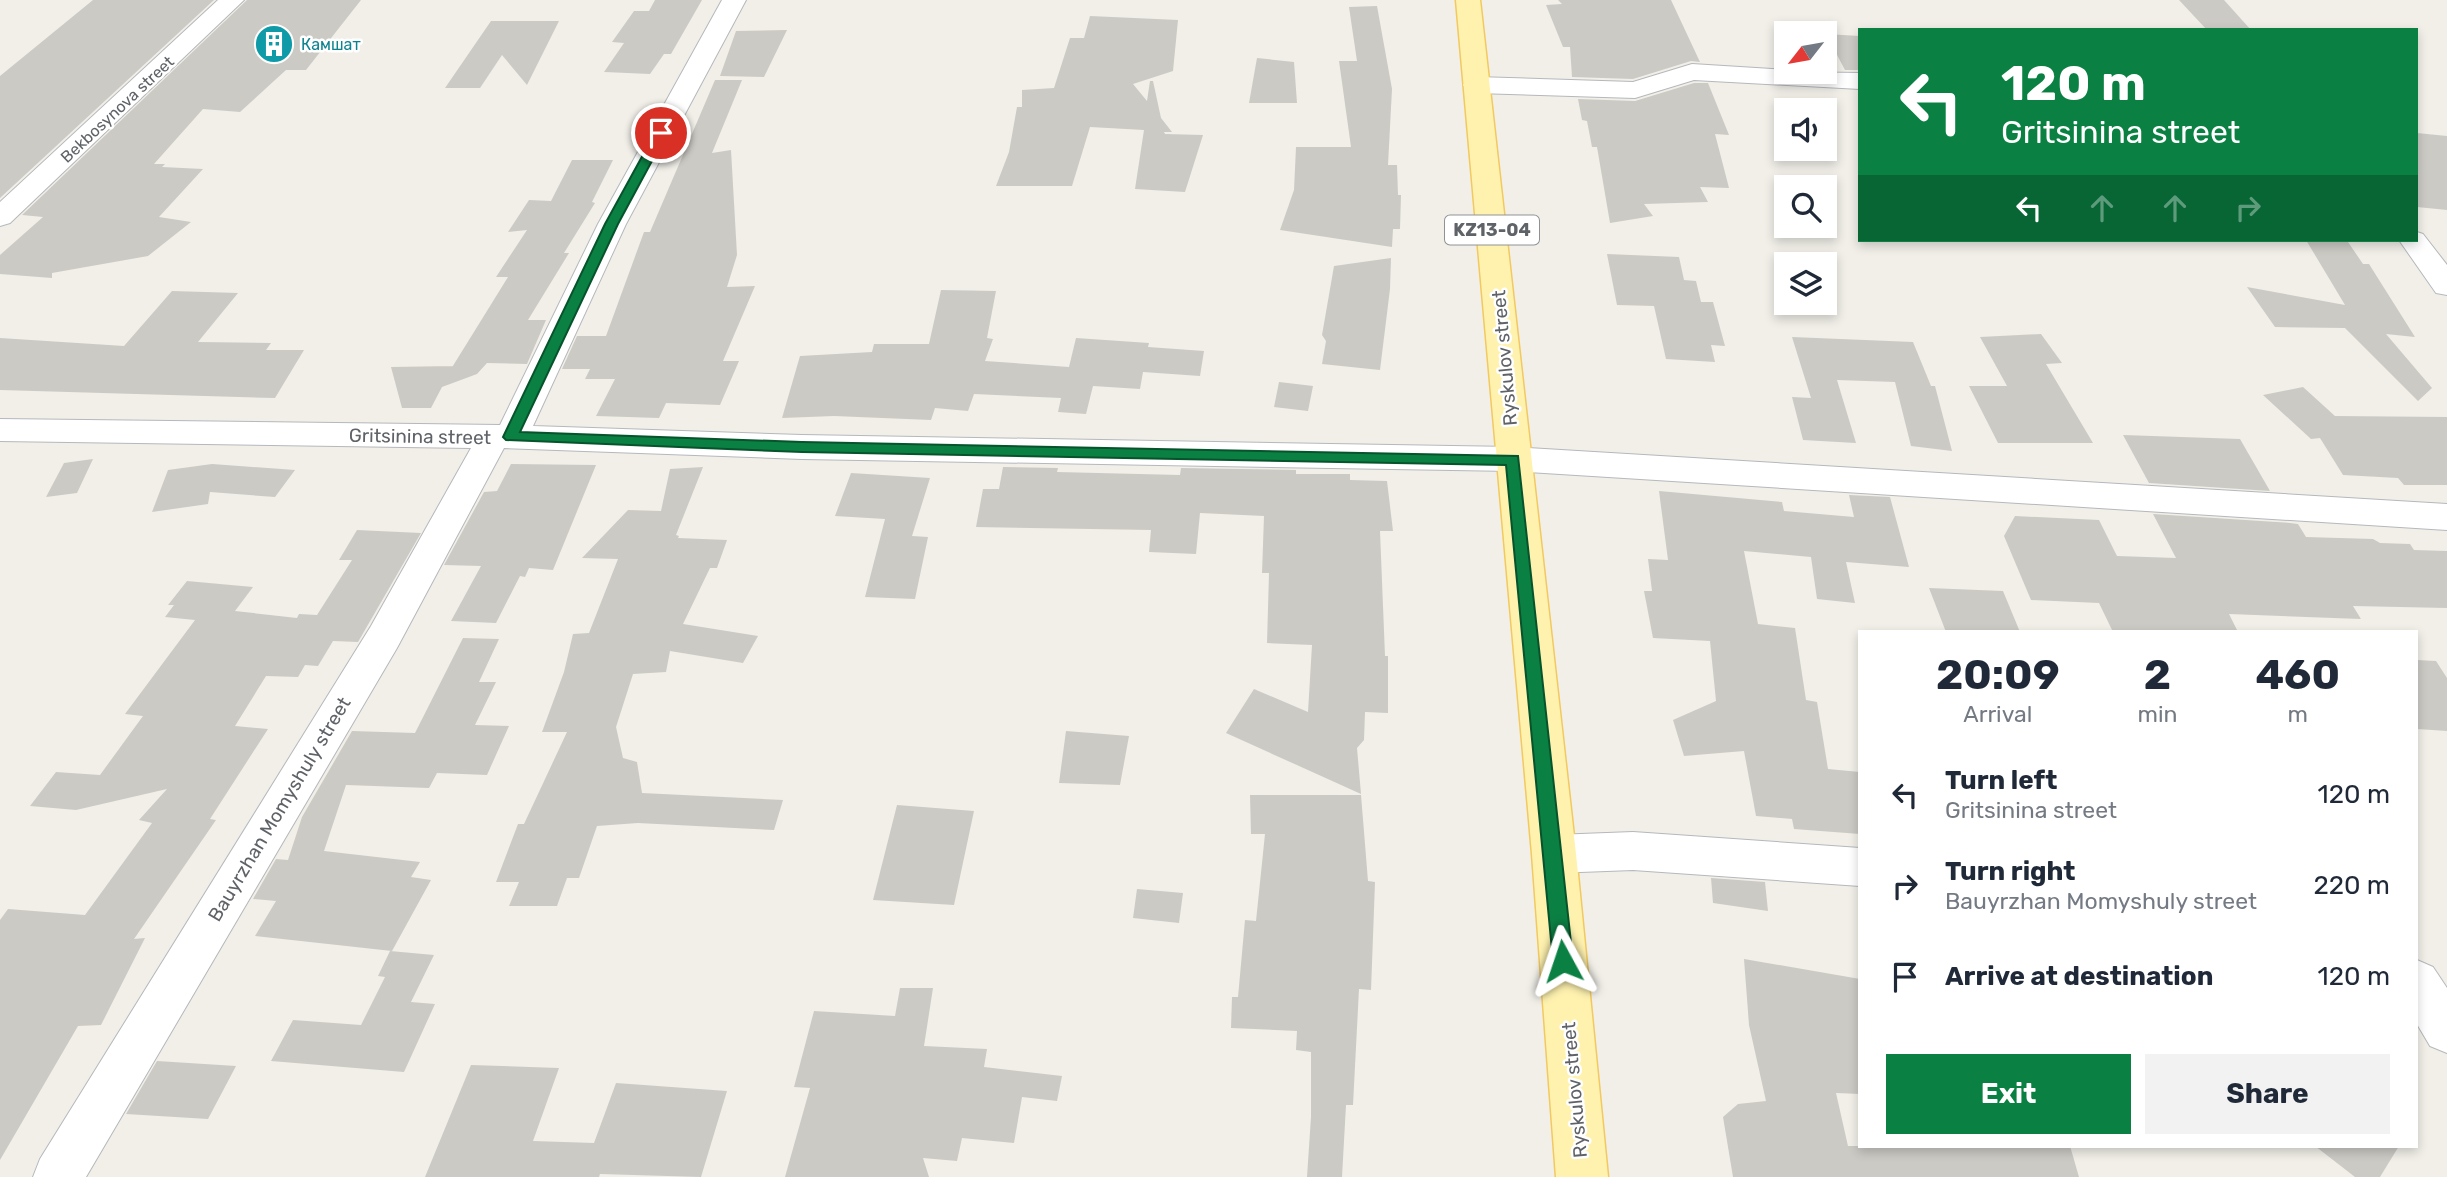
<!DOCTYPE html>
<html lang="en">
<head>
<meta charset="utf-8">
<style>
	body { margin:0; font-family:Rubik,sans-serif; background:#f2f2f3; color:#1f2937; height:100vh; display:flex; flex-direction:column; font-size:26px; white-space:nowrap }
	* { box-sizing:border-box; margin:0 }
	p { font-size:23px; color:#747a83 }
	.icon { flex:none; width:38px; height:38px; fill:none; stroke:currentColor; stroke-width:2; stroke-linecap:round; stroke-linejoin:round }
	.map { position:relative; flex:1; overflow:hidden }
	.drawer { position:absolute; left:1858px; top:630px; width:560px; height:518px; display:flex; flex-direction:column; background:#fff; border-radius:0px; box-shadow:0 4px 10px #0003 }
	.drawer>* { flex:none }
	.guide { position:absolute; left:1858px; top:28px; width:560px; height:214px; border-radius:0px; box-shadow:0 4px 10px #0003; background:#0b8043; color:#fff; overflow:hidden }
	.needle { width:46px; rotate:239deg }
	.buttons { position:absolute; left:1774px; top:21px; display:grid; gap:14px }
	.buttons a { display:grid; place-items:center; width:63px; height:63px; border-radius:0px; background:#fff; box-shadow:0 4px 10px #0003; font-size:35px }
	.pin { position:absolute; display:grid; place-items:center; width:60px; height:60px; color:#fff; margin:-30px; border:4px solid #fff; border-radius:50%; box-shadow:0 2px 7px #0007 }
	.me { position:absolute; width:77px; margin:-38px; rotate:355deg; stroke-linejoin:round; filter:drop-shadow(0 0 5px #0008) }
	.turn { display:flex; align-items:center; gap:24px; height:147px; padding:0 28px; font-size:32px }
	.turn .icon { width:91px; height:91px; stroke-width:2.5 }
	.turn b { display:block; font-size:49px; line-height:60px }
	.lanes { display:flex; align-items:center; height:66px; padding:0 28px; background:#0003; justify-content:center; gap:35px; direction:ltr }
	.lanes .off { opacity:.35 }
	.eta { display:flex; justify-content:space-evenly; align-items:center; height:119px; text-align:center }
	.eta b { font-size:42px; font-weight:700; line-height:49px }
	.cta { display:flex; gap:14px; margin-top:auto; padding:14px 28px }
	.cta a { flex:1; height:80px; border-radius:0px; background:#0b8043; color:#fff; font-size:28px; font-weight:700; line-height:80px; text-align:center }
	.cta a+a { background:#f2f2f3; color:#1f2937 }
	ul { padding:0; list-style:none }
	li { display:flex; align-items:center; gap:21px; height:91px; padding:0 28px }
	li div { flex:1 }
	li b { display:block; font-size:26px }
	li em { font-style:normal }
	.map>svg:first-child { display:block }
	.building { fill:#cccac5 }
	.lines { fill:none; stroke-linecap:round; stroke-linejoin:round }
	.minor-casing { stroke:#b5b8bc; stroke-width:2 }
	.primary-casing { stroke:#f2c960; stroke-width:3 }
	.minor { fill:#fff; fill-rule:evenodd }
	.primary { fill:#fff2af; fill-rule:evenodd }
	.route { fill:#0b8043; stroke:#07532c; stroke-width:2 }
	.labels { text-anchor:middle; stroke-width:5; stroke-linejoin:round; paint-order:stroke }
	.far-culture-label { font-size:16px; fill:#0d838f; stroke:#fff; text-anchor:start }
	.far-street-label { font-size:16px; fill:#5f6368; stroke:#fff }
	.shield { fill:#fff; stroke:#8f9295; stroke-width:2 }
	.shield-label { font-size:18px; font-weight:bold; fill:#5f6368 }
	.street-label { font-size:19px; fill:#5f6368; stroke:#fff }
</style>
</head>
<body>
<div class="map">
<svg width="2447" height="1177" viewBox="0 0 2447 1177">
	<rect width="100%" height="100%" fill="#f1efe8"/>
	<!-- building -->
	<path class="building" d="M 93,0 L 214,0 L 0,198 L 0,76 Z
		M 247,0 L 361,0 L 306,70 L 286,70 L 240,112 L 203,109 L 154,164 L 165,164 L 162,167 L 203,169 L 159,217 L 191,222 L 148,256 L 52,273 L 52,278 L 0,274 L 0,255 L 43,217 L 22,215 Z
		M 655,0 L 702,0 L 671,54 L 664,54 L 650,74 L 604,72 L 624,43 L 612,42 L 634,11 L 649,11 Z
		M 1558,0 L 1671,0 L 1700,62 L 1691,61 L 1633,79 L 1572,77 L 1570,47 L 1563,47 L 1546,5 L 1562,4 Z
		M 2179,0 L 2224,0 L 2251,30 L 2207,30 Z
		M 1377,6 L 1392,89 L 1388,165 L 1397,165 L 1398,195 L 1401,195 L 1400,229 L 1393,229 L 1392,247 L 1280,230 L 1294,190 L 1296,147 L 1351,147 L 1339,61 L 1357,61 L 1349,7 Z
		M 1090,16 L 1178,20 L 1173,71 L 1133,84 L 1147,101 L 1150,81 L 1153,81 L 1161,118 L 1172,132 L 1164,132 L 1165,134 L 1203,135 L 1185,192 L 1135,189 L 1144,130 L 1090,127 L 1072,186 L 996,186 L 1009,152 L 1017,107 L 1022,107 L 1022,90 L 1054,88 L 1070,38 L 1084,38 Z
		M 491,21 L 559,21 L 527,85 L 502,55 L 480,88 L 445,88 Z
		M 787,30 L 764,77 L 720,76 L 736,31 Z
		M 1826,34 L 1860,36 L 1860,70 L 1845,70 Z
		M 1257,58 L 1294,62 L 1297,103 L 1249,103 Z
		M 715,80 L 742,80 L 712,153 L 731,150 L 737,255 L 727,287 L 755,286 L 723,361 L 739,361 L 720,405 L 666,403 L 659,418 L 596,416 L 615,379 L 585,379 L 590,369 L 562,369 L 577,336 L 606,336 L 644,232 L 650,232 Z
		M 1694,83 L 1708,83 L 1729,135 L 1715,134 L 1729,188 L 1700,187 L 1708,202 L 1644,204 L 1653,216 L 1610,223 L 1597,147 L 1592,147 L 1587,121 L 1582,120 L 1578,99 L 1635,101 Z
		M 2417,133 L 2447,136 L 2447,210 L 2417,207 Z
		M 572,160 L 613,160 L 592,202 L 595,203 L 564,253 L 569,253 L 528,320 L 546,320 L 527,364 L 487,363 L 477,374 L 442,387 L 431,408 L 402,408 L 391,367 L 453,366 L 451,369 L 508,277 L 496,277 L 527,230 L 508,232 L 529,200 L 551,201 Z
		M 2306,240 L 2348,242 L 2363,264 L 2369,264 L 2415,337 L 2386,334 L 2432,388 L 2418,401 L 2345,328 L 2275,327 L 2247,287 L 2345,305 Z
		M 1607,254 L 1679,257 L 1684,280 L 1696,281 L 1701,302 L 1713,302 L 1725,346 L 1711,345 L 1715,362 L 1666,359 L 1654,306 L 1617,305 Z
		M 1391,258 L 1390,289 L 1380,370 L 1322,364 L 1326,341 L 1322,335 L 1334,266 Z
		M 941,290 L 996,291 L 987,338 L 993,339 L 985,361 L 1069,367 L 1076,338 L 1149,343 L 1148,347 L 1204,351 L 1200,376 L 1143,372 L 1140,389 L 1093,386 L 1086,414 L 1058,412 L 1061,398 L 974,394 L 968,411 L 935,408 L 931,420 L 834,416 L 782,418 L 800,356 L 872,352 L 874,344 L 929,344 Z
		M 172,291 L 238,293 L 198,342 L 271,343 L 266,350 L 304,350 L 275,398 L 0,390 L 0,338 L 124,346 Z
		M 2041,334 L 2062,363 L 2046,364 L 2093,443 L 1998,443 L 1969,386 L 2007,386 L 1980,337 Z
		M 1792,337 L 1913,342 L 1931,386 L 1935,386 L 1952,451 L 1911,446 L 1895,382 L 1837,380 L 1856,443 L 1803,440 L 1792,397 L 1811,398 Z
		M 1279,382 L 1313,386 L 1308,411 L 1274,407 Z
		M 2303,387 L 2335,416 L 2447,417 L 2447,485 L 2404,485 L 2398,478 L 2343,475 L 2320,438 L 2311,439 L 2263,395 Z
		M 2123,435 L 2240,439 L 2270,491 L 2149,483 Z
		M 93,459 L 77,493 L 46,497 L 64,463 Z
		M 212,464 L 295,470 L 275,497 L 210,492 L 208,504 L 152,512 L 168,470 Z
		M 511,464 L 596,465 L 553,570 L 529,568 L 525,577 L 520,576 L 496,623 L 451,621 L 481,566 L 444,565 L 484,492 L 497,491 Z
		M 703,467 L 676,535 L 679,536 L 678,538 L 727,540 L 717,568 L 710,568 L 683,624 L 758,636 L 743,663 L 670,651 L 666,672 L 633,674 L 616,727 L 623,758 L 637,762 L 642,793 L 783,800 L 774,830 L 638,823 L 597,826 L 579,878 L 567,878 L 557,906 L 509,906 L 519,882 L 496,882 L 518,824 L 524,824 L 567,732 L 542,732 L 564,672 L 573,634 L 589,633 L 618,559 L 582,558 L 628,510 L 661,511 L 670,469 Z
		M 1003,467 L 1058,468 L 1057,472 L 1180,475 L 1181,468 L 1296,470 L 1296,474 L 1350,474 L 1350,480 L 1387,481 L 1393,531 L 1380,531 L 1385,656 L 1388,656 L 1388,713 L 1365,712 L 1364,740 L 1357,748 L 1361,794 L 1226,733 L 1254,689 L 1308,712 L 1312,645 L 1267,643 L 1269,573 L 1262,573 L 1264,516 L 1200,513 L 1196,554 L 1149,552 L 1151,530 L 976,527 L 983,489 L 999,489 Z
		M 851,473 L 930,478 L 912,536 L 928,537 L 915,599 L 865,597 L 885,519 L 835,516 Z
		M 1659,491 L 1782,502 L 1784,511 L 1854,517 L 1849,495 L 1890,497 L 1909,567 L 1846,562 L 1855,603 L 1817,599 L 1811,557 L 1744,551 L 1758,624 L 1795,628 L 1806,700 L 1817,702 L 1828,769 L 1860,772 L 1860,834 L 1794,829 L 1792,819 L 1756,816 L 1744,751 L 1684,756 L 1673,720 L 1716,701 L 1710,641 L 1653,638 L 1644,591 L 1652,591 L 1648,559 L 1668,560 Z
		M 2153,514 L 2290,523 L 2298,524 L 2306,537 L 2373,539 L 2380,543 L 2410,544 L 2414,550 L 2447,551 L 2447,608 L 2353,606 L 2361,619 L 2229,614 L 2238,632 L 2113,632 L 2099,603 L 2031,600 L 2004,536 L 2015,516 L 2099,520 L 2117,556 L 2176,558 Z
		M 357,530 L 421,533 L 358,642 L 333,641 L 318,666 L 305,665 L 298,677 L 266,676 L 235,726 L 268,729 L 210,819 L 216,820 L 134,939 L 145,938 L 101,1025 L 78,1026 L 0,1160 L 0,920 L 8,909 L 85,915 L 152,823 L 139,820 L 167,789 L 76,810 L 30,806 L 56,772 L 100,775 L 143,716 L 125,714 L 195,620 L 165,617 L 174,605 L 168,605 L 187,581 L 253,587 L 235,611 L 297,618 L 299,614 L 317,615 L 352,560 L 339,560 Z
		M 1929,588 L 2003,591 L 2020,632 L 1946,632 Z
		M 463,638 L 499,639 L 479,682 L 496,682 L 475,725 L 509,726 L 487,775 L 437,773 L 429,788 L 346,785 L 324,851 L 420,862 L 411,877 L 431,880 L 392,951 L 255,936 L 276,901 L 253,899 L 276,859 L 288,860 L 302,817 L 352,731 L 415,733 Z
		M 2417,660 L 2436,661 L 2447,678 L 2447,731 L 2417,729 Z
		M 1066,731 L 1129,736 L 1120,785 L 1059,783 Z
		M 1250,795 L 1361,795 L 1368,881 L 1375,882 L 1371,990 L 1359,989 L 1353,1105 L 1346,1105 L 1342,1177 L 1307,1177 L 1311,1117 L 1311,1052 L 1296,1050 L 1297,1031 L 1231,1028 L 1232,997 L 1238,997 L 1245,920 L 1256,921 L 1265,834 L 1251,834 Z
		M 897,805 L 974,811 L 954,905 L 873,900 Z
		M 1711,878 L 1765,882 L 1768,911 L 1713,903 Z
		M 1137,889 L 1183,893 L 1179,923 L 1133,918 Z
		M 390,951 L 434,955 L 411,1002 L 435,1004 L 404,1072 L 271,1061 L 293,1020 L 361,1025 L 385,977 L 378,976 Z
		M 1744,959 L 1860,979 L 1860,1094 L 1836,1093 L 1848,1146 L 2070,1146 L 2079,1177 L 1733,1177 L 1723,1117 L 1738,1104 L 1766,1101 L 1749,1025 Z
		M 900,988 L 933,988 L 924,1046 L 987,1049 L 984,1067 L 1062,1076 L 1057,1101 L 1022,1097 L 1014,1143 L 962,1138 L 957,1161 L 923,1158 L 929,1177 L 785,1177 L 810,1088 L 794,1087 L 814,1011 L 895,1016 Z
		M 157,1061 L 236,1066 L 208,1119 L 126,1114 Z
		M 471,1065 L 559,1068 L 533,1141 L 594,1143 L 616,1083 L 727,1091 L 701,1177 L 600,1174 L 599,1177 L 425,1177 Z
		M 2315,1146 L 2399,1146 L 2380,1177 L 2355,1177 Z"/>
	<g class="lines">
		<!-- minor casing -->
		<g class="minor-casing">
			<path id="minor" d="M 218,0 L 244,0 L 10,223 L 0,226 L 0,202 Z
				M 722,0 L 746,0 L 626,224 L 533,426 L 802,435 L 1513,447 L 2447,504 L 2447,530 L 1513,471 L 802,459 L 504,448 L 397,648 L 86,1177 L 33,1177 L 40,1159 L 371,626 L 471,448 L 0,441 L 0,419 L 500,425 L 598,224 Z
				M 1692,64 L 1787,70 L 1787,72 L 1860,73 L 1860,89 L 1694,80 L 1635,98 L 1476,93 L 1467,90 L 1463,85 L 1467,80 L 1476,77 L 1633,82 Z
				M 2417,232 L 2423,234 L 2447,265 L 2447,295 L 2436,293 L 2399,240 L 2417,240 Z
				M 1633,832 L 1860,848 L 1860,886 L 1633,870 L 1554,873 L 1539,867 L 1533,854 L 1539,841 L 1554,835 Z
				M 2417,960 L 2433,967 L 2447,988 L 2447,1053 L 2430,1046 L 2417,1024 Z"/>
		</g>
		<!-- primary casing -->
		<g class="primary-casing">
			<path id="primary" d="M 1456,0 L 1480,0 L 1576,854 L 1608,1177 L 1556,1177 L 1532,854 Z"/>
		</g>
		<!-- minor -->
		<use href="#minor" class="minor"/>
		<!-- primary -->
		<use href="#primary" class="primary"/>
	</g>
	<!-- route -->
	<path class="route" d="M 661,129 L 667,133 L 618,224 L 520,432 L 802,442 L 1518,456 L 1573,961 L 1570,968 L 1563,971 L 1556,968 L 1553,961 L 1506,465 L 802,452 L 506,440 L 503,437 L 605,224 L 655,133 Z"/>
	<!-- icons -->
	<defs>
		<g id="building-disc" transform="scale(2.0125)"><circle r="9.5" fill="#0f9aa8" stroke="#fff"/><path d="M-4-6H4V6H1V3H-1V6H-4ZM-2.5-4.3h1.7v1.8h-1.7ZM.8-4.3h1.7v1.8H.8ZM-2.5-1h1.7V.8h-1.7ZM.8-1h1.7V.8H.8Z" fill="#fff"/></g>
	</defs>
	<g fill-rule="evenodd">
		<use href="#building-disc" x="274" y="44"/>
	</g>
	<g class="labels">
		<!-- far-culture labels -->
		<g class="far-culture-label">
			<text x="301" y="50">Камшат</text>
		</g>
		<!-- far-street labels -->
		<g class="far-street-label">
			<text transform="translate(117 109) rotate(-43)" y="6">Bekbosynova street</text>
		</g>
		<!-- shield labels -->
		<rect class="shield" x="1445" y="215.5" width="94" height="29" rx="5"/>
		<g class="shield-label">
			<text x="1492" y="236">KZ13-04</text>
		</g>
		<!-- street labels -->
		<g class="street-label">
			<text transform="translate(1504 358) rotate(-95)" y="7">Ryskulov street</text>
			<text transform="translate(420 436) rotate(1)" y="7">Gritsinina street</text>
			<text transform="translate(279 809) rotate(-59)" y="7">Bauyrzhan Momyshuly street</text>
			<text transform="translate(1574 1090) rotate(-95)" y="7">Ryskulov street</text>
		</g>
	</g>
</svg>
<div class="buttons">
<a><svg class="needle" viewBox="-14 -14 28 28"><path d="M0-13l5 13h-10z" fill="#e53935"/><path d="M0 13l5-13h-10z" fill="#747a83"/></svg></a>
<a><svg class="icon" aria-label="sound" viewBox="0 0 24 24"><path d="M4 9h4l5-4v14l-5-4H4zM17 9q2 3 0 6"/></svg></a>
<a><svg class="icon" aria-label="search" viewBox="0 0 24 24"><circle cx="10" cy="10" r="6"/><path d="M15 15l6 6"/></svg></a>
<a><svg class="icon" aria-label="layers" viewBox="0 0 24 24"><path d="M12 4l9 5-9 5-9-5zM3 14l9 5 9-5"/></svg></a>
</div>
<div class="pin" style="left:661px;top:133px;background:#d93025"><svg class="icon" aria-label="arrive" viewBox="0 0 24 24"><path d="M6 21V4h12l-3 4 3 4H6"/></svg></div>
<svg class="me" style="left:1563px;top:961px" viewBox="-20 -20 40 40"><path d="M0-17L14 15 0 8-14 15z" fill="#0b8043" stroke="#fff" stroke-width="4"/></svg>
<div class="guide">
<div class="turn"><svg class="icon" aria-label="left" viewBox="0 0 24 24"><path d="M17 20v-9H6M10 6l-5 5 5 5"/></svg><div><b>120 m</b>Gritsinina street</div></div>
<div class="lanes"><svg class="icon" aria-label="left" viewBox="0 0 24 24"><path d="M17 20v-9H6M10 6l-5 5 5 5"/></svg><svg class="icon off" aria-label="ahead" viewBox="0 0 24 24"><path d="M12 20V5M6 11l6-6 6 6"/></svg><svg class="icon off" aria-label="ahead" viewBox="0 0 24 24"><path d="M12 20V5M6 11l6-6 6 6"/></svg><svg class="icon off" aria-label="right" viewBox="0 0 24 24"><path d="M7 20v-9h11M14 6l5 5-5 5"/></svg></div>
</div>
<section class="drawer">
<div class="eta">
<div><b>20:09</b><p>Arrival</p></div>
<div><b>2</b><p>min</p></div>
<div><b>460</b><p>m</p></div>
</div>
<ul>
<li><svg class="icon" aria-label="left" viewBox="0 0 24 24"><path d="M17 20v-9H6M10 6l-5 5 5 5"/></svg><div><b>Turn left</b><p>Gritsinina street</p></div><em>120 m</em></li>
<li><svg class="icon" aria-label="right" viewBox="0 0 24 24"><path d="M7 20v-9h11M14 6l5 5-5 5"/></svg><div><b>Turn right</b><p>Bauyrzhan Momyshuly street</p></div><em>220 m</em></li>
<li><svg class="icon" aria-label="arrive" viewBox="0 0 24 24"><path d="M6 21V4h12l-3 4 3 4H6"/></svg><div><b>Arrive at destination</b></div><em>120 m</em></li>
</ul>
<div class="cta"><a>Exit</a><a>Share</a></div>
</section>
</div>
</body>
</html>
